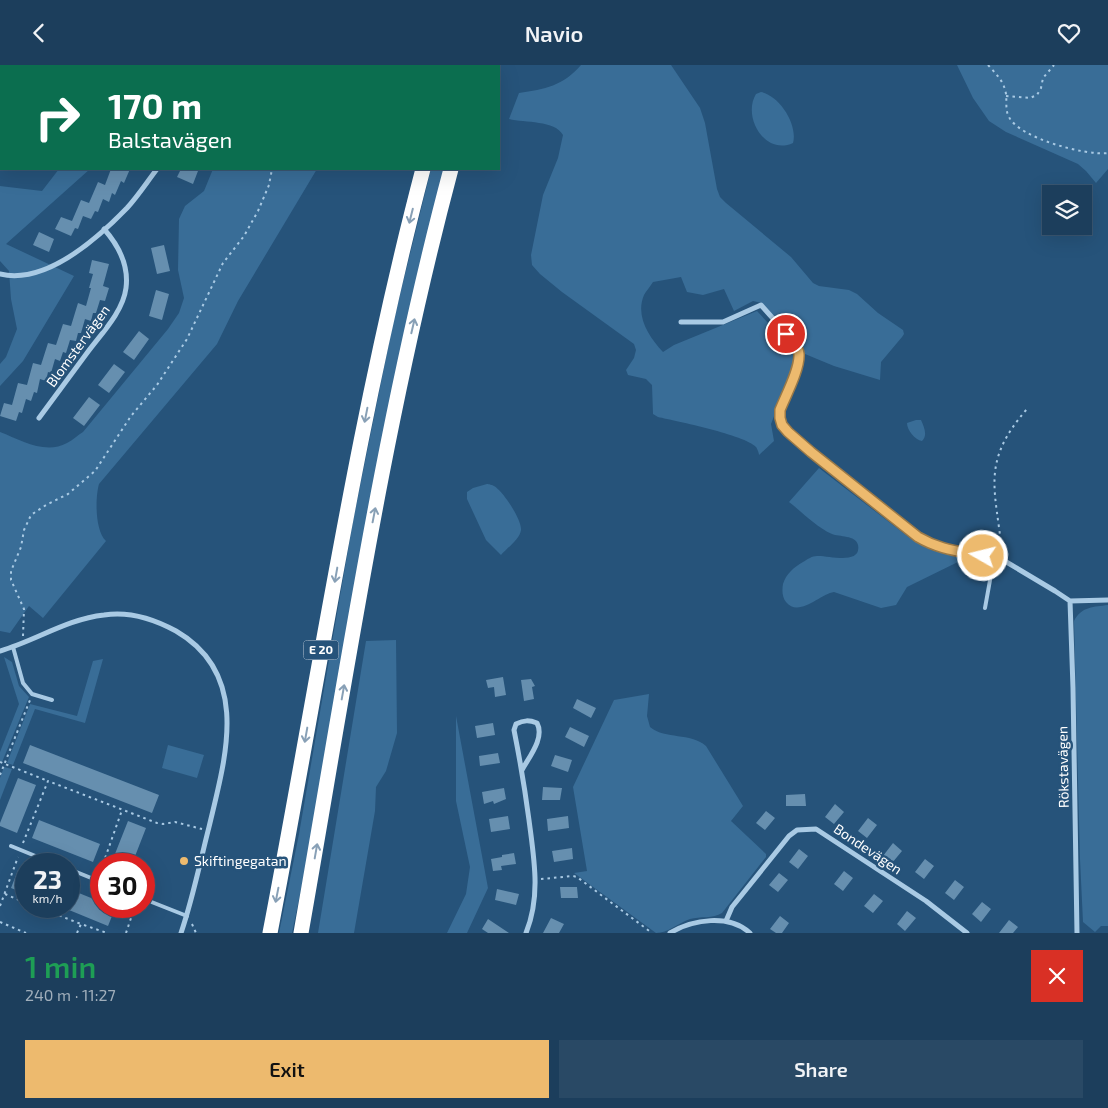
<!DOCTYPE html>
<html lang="en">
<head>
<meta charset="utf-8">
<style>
	body { margin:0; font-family:"Exo 2",sans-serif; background:#294965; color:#f1f3f6; height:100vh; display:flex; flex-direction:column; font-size:19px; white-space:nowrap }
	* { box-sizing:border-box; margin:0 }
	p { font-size:16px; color:#a0aebb }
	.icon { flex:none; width:28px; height:28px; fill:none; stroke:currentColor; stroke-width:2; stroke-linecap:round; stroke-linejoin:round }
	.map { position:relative; height:868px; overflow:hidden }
	.drawer { display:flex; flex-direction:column; background:#1c3e5c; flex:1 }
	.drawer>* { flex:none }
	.guide { position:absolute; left:0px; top:0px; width:500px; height:105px; box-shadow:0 5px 20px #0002,0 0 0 1px #3a5772; background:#0b6e4f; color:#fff; overflow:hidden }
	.buttons { position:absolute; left:1042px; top:120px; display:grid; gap:10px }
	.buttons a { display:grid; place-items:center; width:50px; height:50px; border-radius:0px; background:#1c3e5c; box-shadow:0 5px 20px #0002,0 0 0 1px #3a5772; font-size:25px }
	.speed { position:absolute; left:15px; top:788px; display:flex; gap:10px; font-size:25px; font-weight:700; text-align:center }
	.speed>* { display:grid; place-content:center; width:65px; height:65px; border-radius:50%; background:#1c3e5c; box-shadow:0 5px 20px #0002,0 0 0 1px #3a5772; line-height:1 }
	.speed small { font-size:12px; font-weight:400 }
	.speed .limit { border:8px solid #d22; background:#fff; color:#111 }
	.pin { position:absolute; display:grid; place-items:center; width:42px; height:42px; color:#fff; margin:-21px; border:2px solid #fff; border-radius:50%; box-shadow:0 1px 5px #0007 }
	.me { position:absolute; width:55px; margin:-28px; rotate:278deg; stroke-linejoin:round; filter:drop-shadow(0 0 4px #0008) }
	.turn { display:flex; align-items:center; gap:18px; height:105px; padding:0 25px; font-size:22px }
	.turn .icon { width:65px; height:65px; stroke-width:2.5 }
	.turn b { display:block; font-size:35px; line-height:42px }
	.round { display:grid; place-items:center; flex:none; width:52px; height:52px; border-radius:0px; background:#294965 }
	.headline { display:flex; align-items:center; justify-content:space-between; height:85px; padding:0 25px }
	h1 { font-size:30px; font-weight:600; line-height:38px; color:#1e9e55 }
	.action { display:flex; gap:10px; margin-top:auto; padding:10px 25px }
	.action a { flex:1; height:58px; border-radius:0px; background:#edba6e; color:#111; font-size:20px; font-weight:600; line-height:58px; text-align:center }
	.action a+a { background:#294965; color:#f1f3f6 }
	header { display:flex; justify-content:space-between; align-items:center; height:65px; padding:0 25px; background:#1c3e5c; font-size:22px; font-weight:600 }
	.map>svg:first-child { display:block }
	.green { fill:#396d97 }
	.building { fill:#668faf }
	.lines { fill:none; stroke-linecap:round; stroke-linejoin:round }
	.path { stroke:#a9cae4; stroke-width:2; stroke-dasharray:2.5 4; stroke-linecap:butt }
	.service { stroke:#a9cae4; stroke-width:4 }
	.minor { stroke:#a9cae4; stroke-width:5 }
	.motorway { stroke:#fff; stroke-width:15 }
	.oneway { stroke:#88a0b6 }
	.route-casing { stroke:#9a7948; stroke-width:12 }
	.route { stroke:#edba6e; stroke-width:9 }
	.poi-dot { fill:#edba6e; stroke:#26537a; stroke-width:2 }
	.labels { text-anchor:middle; stroke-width:5; stroke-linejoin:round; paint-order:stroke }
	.shield { fill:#26537a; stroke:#becbd7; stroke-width:1 }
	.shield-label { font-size:12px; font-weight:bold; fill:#fff }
	.street-label { font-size:14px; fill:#fff; stroke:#26537a }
	.poi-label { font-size:14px; fill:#fff; stroke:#26537a; text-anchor:start }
</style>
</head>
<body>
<header><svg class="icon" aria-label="back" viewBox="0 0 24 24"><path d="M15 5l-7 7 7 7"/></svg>Navio<svg class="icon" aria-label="heart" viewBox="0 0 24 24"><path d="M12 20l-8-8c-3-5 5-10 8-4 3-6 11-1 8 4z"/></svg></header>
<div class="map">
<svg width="1108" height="868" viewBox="0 0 1108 868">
	<rect width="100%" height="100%" fill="#26537a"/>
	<!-- green -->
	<path class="green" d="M 111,0 L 309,0 L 309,1 L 111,1 Z
		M 581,0 L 671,0 L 700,43 L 705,58 L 717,124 L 720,132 L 726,138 L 791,192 L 813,218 L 819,221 L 849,225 L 857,229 L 878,248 L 903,265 L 904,269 L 902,272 L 881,297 L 880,315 L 834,301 L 805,289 L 762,238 L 753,236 L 734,246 L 724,224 L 703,230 L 687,227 L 681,212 L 653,217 C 650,222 646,226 644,230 C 635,251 649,272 663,287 L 674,280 L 757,246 L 794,286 L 794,299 L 771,359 L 774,376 L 759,390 C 759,388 757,383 756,382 C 745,370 676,356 658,352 L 653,349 L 652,320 L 646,314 L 628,310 L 626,305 L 634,293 L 636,285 L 634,279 L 562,227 L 540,209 L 532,200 L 531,190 L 543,130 L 558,93 L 563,70 C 555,55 525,58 509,54 L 519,28 C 545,24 563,21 581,0 Z
		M 957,0 L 1108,0 L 1108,104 L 1096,118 L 1086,106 L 1078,99 L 1006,67 L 989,56 L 973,33 Z
		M 761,27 C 780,31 798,60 793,78 C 765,91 742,52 756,29 Z
		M 59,104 L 90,104 L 6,179 L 74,211 L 23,296 L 0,321 L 0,299 L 6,292 L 17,264 L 11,234 L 9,206 L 0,196 L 0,121 L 42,126 Z
		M 213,104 L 317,104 L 238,236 L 217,279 L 99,419 C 95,433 95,466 106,476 L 43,553 L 29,541 L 10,568 L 0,566 L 0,367 C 21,375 45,390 67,378 C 73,375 78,370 83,367 L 168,264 L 179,248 L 184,233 L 178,205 L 179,154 L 185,141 L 204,126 Z
		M 431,104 L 444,104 L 303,815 L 292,868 L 279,868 L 299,769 L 353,456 L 393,258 Z
		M 916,355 L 921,355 C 924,362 928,370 922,376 C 915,375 907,365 907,358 Z
		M 819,403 L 911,474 L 931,485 L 964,494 L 907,522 L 896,540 L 881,543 L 834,527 C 820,529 799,553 786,537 C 782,532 782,525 783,519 C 786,509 794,502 803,497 C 808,494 812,491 817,491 C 827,490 862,501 858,480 C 856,470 839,472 832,469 C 816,462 802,447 789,437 Z
		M 487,419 C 488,419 493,420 494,421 C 503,426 522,455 521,465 C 520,474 507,483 501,490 L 486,475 L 467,434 L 467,427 L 473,423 Z
		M 1108,540 L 1108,861 L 1101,861 L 1095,867 L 1083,857 L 1080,794 L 1074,556 C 1082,541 1094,542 1108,540 Z
		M 396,575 L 397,668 L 386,706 L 376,722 L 375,746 L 354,868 L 318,868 L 366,576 Z
		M 4,592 L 12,597 L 19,621 L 29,632 L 2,697 L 0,696 L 0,687 L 19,639 Z
		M 103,594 L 85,658 L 35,644 L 13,700 L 7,698 L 30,639 L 77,651 L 93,596 Z
		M 649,629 L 647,651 L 650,662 C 666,675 690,667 706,681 L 743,741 L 731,756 L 766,789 L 766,792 L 722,848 C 713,854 700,851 690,854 C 678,858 668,868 656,868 L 574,808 L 587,806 L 573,722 L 614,635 Z
		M 456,651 L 488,823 L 467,868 L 447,868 L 466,829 L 470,802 L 456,736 Z
		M 168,680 L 204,690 L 197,713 L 162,703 Z
		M 4,702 L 12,704 L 0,735 L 0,713 Z"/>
	<!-- building -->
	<path class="building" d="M 111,104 L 130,104 L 124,118 L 121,116 L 115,130 L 112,128 L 109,137 L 103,134 L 98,147 L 95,146 L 91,154 L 83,151 L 78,164 L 75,163 L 71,171 L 55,164 L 61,152 L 72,156 L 81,135 L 89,138 L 98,117 L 105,120 Z
		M 181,104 L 193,104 L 198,106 L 193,119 L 177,112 Z
		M 39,167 L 54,174 L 49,187 L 33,180 Z
		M 164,180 L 170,206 L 157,209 L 151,183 Z
		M 92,195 L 109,199 L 103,221 L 109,223 L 105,236 L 100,235 L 96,248 L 93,248 L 91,256 L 85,254 L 81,268 L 78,268 L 76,276 L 70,275 L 66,288 L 63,287 L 60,296 L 55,294 L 51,308 L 48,307 L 46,316 L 40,314 L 37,328 L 34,327 L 31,336 L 26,334 L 22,348 L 19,347 L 16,356 L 0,351 L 4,338 L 12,340 L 18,318 L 27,320 L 33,298 L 41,300 L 48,278 L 56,280 L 63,259 L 71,261 L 78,238 L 86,241 L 91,223 L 89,223 L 93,209 L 89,208 Z
		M 156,225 L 169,229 L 162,255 L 149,251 Z
		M 139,266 L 149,274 L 134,295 L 123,287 Z
		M 114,299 L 125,307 L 109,328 L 98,320 Z
		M 89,332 L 100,340 L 84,361 L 73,353 Z
		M 503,612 L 506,630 L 495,632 L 494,622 L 488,623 L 486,615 Z
		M 531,614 L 535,621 L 532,622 L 534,634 L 524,636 L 521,615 Z
		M 577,634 L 596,643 L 591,653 L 573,643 Z
		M 493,658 L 495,670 L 477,673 L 475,661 Z
		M 570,662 L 589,671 L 584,682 L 565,672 Z
		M 30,680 L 159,730 L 152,748 L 23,698 Z
		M 498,688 L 500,698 L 480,701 L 479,691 Z
		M 555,690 L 572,695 L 568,707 L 551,701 Z
		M 18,713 L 36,720 L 17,768 L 0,761 L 0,758 Z
		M 543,722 L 562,723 L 560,735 L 542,735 Z
		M 504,723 L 506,734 L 494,739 L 493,736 L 484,739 L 482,727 Z
		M 805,729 L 806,741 L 786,741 L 786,730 Z
		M 835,739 L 844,747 L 834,759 L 825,752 Z
		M 766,746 L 775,753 L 765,765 L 756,758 Z
		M 508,751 L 510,764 L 491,767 L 489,754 Z
		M 568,751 L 569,763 L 548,766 L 547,754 Z
		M 868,753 L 877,760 L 867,773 L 858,766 Z
		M 39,755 L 100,779 L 93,797 L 32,773 Z
		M 128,756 L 146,763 L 132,799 L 111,799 Z
		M 893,778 L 902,786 L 892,798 L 883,791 Z
		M 572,783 L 573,794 L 554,797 L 552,786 Z
		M 799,784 L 808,791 L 798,804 L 789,797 Z
		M 514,788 L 516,799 L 501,801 L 502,805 L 493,806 L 491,794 L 502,792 L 502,790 Z
		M 925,794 L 934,801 L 924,814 L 915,807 Z
		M 18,805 L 26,808 L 26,829 L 11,823 Z
		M 844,806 L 853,813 L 843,826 L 834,819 Z
		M 779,808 L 788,815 L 778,827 L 769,820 Z
		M 955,815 L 964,822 L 954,835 L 945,828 Z
		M 560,822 L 577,822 L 578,833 L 561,833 Z
		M 69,824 L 101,837 L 101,841 L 116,841 L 108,861 L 69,845 Z
		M 497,824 L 519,829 L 516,840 L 495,835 Z
		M 874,829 L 883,836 L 873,848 L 864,841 Z
		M 982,837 L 991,844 L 981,857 L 972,849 Z
		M 907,846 L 916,853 L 905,866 L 897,859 Z
		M 780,851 L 789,858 L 782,868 L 776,868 L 770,864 Z
		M 551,853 L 564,859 L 559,868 L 543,868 Z
		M 488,854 L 509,868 L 488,868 L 482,864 Z
		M 1009,855 L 1018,862 L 1013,868 L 999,868 Z"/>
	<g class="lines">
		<!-- path -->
		<path class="path" d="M 285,0 L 285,1
			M 988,0 C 996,9 1004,16 1006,29 C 1007,37 1005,45 1009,52 C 1019,73 1086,91 1108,88
			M 1006,31 L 1030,33 L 1037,30 L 1041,23 L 1043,13 L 1054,0
			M 1002,488 C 996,424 980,398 1027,344
			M 23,571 L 24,544 L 11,515 L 11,506 L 21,482 L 24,465 L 31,450 L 46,440 L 68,429 L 95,406 L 131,351 L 157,320 L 187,274 L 223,198 L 244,171 L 258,146 L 269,120 L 272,104
			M 0,697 L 48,716
			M 0,710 L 30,635
			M 23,778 L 48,716 L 157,758 L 163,759 L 175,757 L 202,764
			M 103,799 L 122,745
			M 541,814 L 573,811 L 577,812 L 652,868
			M 5,829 L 26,838
			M 0,841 L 18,792
			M 35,841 L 81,859
			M 0,857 L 26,868
			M 192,859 L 196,868
			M 77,868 L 81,859 L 107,868
			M 126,868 L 135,841"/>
		<!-- service -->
		<path class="service" d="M 985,543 L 994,493
			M 13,582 L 23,618 L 32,629 L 52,635
			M 11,781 L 55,799
			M 69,804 L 101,817
			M 144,834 L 187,851"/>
		<!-- minor -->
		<path class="minor" d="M 28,1 L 28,0
			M 0,80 L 1,77
			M 0,209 C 46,220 97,174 127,143 C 138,131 147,117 157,104
			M 681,257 L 723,257 L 761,240 L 793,276 C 806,297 788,324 780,345 L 780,353 L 782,360 L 788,367 L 901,459 L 931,480 L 957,487 L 1003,495 L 1055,526 L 1070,536 L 1108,535
			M 39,353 C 55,331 71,310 87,288 C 101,269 123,247 126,223 C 129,200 119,181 104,164
			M 1070,536 L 1073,623 L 1077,868
			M 0,586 C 35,576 67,554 104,550 C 129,546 154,554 176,566 C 252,610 225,694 209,762 C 200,797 193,833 181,868
			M 522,705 C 529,692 545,673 537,658 C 529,655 524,655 516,659 L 514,665 C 520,695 525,725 529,755 C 534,794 541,831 526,868
			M 726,856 L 732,842 L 789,771 L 797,765 L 816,764 L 926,836 L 967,868
			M 670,868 C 693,854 729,849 750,868"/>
		<!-- motorway -->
		<path class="motorway" d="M 450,1 L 450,0
			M 479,1 L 479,0
			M 270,868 C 319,613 357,355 423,104
			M 301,868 C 346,612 384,355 451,104"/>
	</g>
	<!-- one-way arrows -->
	<defs><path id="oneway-shaft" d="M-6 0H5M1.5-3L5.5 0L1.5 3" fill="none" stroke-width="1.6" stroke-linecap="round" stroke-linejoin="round" transform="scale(1.25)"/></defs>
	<g class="oneway">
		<use href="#oneway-shaft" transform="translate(411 151) rotate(104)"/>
		<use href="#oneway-shaft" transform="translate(413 261) rotate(-77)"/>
		<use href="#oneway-shaft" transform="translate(366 350) rotate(101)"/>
		<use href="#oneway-shaft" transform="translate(374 450) rotate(-79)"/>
		<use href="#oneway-shaft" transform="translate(336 510) rotate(100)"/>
		<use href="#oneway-shaft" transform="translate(343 627) rotate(-80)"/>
		<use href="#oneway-shaft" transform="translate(306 670) rotate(100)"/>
		<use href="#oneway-shaft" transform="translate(316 786) rotate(-80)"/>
		<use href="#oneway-shaft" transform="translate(277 830) rotate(101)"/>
	</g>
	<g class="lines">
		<!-- route casing -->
		<g class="route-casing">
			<path id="route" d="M 786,269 C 792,275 798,281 799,289 C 800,304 786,330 780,345 L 780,353 L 782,360 L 788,367 L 811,387 L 918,472 C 940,485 959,486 983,491"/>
		</g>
		<!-- route -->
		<use href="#route" class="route"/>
	</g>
	<!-- markers -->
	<circle class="poi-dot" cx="184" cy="796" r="5"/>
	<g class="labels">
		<!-- shield labels -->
		<rect class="shield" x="303.5" y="575.5" width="35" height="19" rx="4"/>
		<g class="shield-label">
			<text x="321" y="589">E 20</text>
		</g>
		<!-- street labels -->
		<g class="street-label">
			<text transform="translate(78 281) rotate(-54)" y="5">Blomstervägen</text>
			<text transform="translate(1063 702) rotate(-91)" y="5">Rökstavägen</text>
			<text transform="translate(868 784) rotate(34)" y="5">Bondevägen</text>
		</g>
		<!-- poi labels -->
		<g class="poi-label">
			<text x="194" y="801">Skiftingegatan</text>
		</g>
	</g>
</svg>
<div class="buttons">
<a><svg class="icon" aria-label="layers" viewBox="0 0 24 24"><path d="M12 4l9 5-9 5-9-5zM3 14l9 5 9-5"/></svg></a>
</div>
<div class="speed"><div>23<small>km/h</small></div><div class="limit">30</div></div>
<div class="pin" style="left:786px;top:269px;background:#d93025"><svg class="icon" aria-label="arrive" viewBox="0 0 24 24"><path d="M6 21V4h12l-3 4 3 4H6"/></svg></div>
<svg class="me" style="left:983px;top:491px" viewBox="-20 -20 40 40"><circle r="17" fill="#edba6e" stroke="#fff" stroke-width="3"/><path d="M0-11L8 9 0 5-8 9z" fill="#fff"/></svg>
<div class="guide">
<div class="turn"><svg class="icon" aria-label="right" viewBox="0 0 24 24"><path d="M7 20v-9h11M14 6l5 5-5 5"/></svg><div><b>170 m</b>Balstavägen</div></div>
</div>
</div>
<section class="drawer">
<div class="headline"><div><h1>1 min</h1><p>240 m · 11:27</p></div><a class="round" style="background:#d93025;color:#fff"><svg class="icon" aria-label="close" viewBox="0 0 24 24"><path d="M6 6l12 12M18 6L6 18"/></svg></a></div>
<div class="action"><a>Exit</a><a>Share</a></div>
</section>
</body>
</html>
